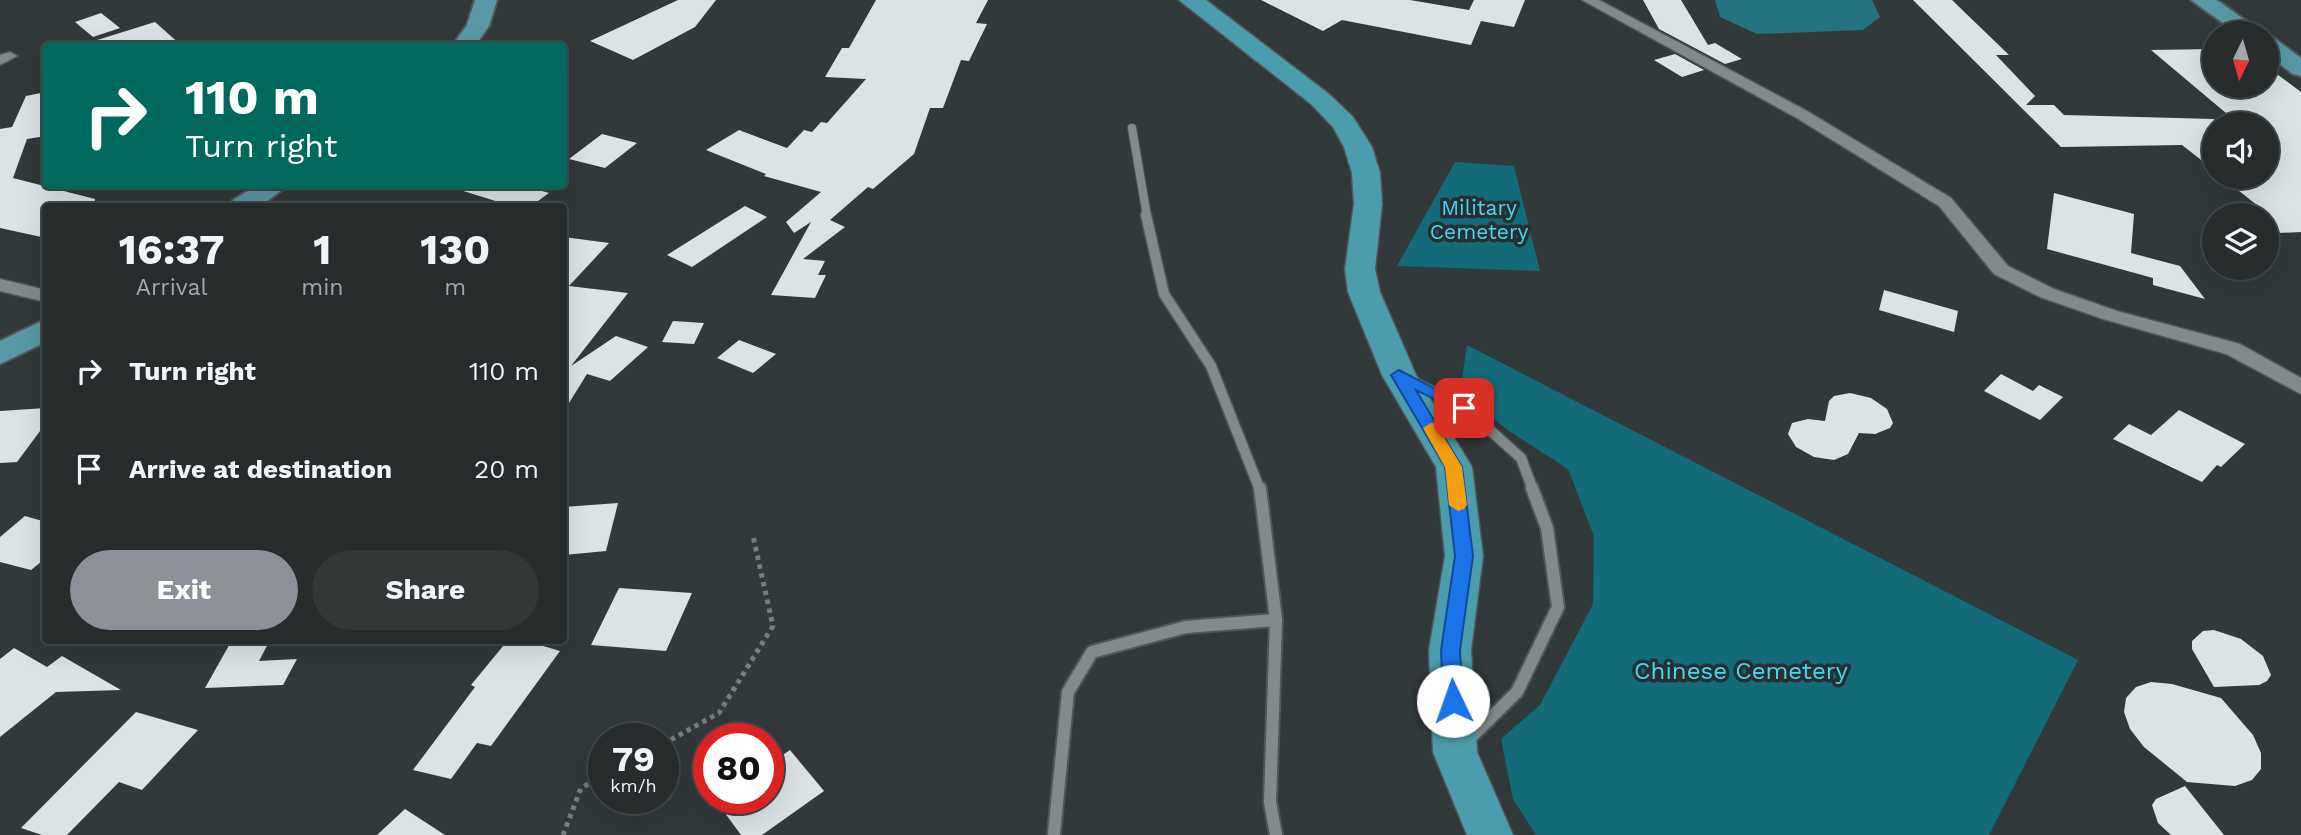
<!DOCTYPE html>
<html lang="en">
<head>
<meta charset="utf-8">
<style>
	body { margin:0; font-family:"Work Sans",sans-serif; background:#323738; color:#f1f3f6; height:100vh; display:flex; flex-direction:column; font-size:26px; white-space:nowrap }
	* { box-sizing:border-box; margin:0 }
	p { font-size:23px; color:#a4a7a9 }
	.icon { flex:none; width:38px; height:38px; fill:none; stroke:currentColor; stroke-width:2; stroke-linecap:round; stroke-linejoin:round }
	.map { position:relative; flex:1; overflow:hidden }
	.panel { position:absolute; left:42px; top:203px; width:525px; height:441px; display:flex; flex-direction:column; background:#262b2c; border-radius:7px; box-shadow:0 7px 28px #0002,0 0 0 2px #424748 }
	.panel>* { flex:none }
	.guide { position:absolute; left:42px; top:42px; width:525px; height:147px; border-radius:7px; box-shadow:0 7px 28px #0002,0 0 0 2px #424748; background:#00695c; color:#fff; overflow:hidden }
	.needle { width:46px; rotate:185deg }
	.tools { position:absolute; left:2202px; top:21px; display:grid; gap:14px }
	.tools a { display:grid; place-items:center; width:77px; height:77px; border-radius:50%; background:#262b2c; box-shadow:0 7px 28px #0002,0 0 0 2px #424748; font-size:35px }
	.speed { position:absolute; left:588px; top:723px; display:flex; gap:14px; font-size:35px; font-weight:700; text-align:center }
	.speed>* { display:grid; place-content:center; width:91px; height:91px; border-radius:50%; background:#262b2c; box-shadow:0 7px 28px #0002,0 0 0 2px #424748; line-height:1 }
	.speed small { font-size:18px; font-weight:400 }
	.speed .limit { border:10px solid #d22; background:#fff; color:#111 }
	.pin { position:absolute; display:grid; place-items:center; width:60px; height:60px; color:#fff; margin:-30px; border-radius:14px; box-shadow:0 4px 10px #0006 }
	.me { position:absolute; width:77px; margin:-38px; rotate:357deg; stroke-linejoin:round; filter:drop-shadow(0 0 5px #0008) }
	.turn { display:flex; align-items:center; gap:24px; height:147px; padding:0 28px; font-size:32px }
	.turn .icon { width:91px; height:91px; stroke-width:2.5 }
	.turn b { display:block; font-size:49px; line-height:60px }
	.eta { display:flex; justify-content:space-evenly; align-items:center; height:119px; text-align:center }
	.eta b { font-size:42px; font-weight:700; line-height:49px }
	.action { display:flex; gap:14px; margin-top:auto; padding:14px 28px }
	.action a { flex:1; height:80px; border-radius:42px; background:#8c9099; color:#fff; font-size:28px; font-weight:700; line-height:80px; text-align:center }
	.action a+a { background:#323738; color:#f1f3f6 }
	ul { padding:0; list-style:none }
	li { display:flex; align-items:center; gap:21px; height:98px; padding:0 28px }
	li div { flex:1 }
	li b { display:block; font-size:26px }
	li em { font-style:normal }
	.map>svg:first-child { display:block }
	.green { fill:#136a79 }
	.forest { fill:#257280 }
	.building { fill:#dae3e5 }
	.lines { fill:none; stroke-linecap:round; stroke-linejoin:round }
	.service-far2-casing { stroke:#515658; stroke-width:10 }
	.service-far1-casing { stroke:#515658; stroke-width:13 }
	.service-casing { stroke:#515658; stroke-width:16 }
	.minor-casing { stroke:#515658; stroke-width:3 }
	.primary-casing { stroke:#515658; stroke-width:4 }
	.trunk-casing { stroke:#515658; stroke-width:3 }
	.path { stroke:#777d7f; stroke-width:5; stroke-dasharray:4.5 4.5; stroke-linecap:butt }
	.service-far2 { stroke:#828a8c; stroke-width:8 }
	.service-far1 { stroke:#828a8c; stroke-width:10 }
	.service { stroke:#828a8c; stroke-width:12 }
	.minor { fill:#828a8c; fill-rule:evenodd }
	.primary { fill:#5998a5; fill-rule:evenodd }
	.trunk { fill:#4b9dad; fill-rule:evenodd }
	.route { fill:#1a73e8; stroke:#114b97; stroke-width:2 }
	.slow { fill:#f59e0b }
	.labels { text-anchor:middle; stroke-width:7; stroke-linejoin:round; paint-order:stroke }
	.park-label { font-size:21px; fill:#45d7f1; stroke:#282f30 }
	.near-park-label { font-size:24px; fill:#45d7f1; stroke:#282f30 }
</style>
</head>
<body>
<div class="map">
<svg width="2301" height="835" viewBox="0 0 2301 835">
	<rect width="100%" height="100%" fill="#32393b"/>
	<!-- green -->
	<path class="green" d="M 1455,162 L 1514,166 L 1540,271 L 1397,266 Z
		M 1467,345 L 2078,660 L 1989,835 L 1536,835 L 1513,799 L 1501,739 L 1540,705 L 1593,604 L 1594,536 L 1568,469 L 1509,431 L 1460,393 Z"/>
	<!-- forest -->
	<path class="forest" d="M 1715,0 L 1872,0 L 1880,17 L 1863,30 L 1757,34 L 1720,17 Z"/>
	<!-- building -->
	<path class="building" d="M 678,0 L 716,0 L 695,27 L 633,60 L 590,41 Z
		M 876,0 L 988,0 L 976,23 L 987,24 L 969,61 L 961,60 L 943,108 L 930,108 L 914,154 L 873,189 L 868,187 L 830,220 L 845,227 L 803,259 L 825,261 L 818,275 L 826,275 L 815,298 L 771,295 L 811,222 L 794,233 L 786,222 L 821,192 L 764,176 L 766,174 L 706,150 L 739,130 L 787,148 L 804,130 L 812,132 L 821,122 L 827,123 L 866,79 L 825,77 L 842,48 L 849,48 Z
		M 1261,0 L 1410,0 L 1469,10 L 1474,0 L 1525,0 L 1514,27 L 1481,21 L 1471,45 L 1342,20 L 1323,31 Z
		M 1643,0 L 1681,0 L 1708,45 L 1715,43 L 1742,59 L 1725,64 L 1659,29 Z
		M 1913,0 L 1952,0 L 2009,55 L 1996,55 L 2035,96 L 2026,105 L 2054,105 L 2064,115 L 2214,119 L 2214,170 L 2182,145 L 2061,147 Z
		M 101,13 L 120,28 L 93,37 L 75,22 Z
		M 155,22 L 182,46 L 95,46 L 94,41 Z
		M 2214,49 L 2214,86 L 2266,86 L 2266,66 L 2301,92 L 2301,232 L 2278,233 L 2266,224 L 2266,215 L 2256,215 L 2251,211 L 2263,210 L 2223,178 L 2266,177 L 2266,124 L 2239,124 L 2151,50 Z
		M 1675,54 L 1704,70 L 1682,77 L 1654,60 Z
		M 46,92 L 46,136 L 27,139 L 13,178 L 95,199 L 94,206 L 46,206 L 46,238 L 0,228 L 0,129 L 12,127 L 26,96 Z
		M 602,134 L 637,143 L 605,168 L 569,159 Z
		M 461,186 L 524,186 L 549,193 L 531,206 L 512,206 L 460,190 Z
		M 2054,193 L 2134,214 L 2131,253 L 2180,266 L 2205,299 L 2153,285 L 2153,278 L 2047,249 Z
		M 745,206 L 767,217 L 692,267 L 667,255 Z
		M 564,237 L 609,243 L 569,286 L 628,293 L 571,366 L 616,336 L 648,347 L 610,381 L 587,374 L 564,411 Z
		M 1884,290 L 1958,311 L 1954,332 L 1879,310 Z
		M 673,321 L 704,323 L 694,344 L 662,342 Z
		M 739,340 L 776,354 L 753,373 L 717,358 Z
		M 2001,374 L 2033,391 L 2039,385 L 2063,397 L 2040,420 L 1984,391 Z
		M 1850,393 L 1871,398 L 1887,409 L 1893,423 L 1890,428 L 1875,434 L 1859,433 L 1848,454 L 1834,460 L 1814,457 L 1796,447 L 1788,434 L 1792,423 L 1808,419 L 1825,421 L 1829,401 L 1834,396 Z
		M 46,408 L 46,423 L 17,462 L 0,463 L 0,411 Z
		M 2179,410 L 2245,444 L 2221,467 L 2217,465 L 2202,482 L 2113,439 L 2129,424 L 2151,435 Z
		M 618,503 L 606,551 L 564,555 L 564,507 Z
		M 25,516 L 46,522 L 46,558 L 31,570 L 0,562 L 0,537 Z
		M 619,588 L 692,593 L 666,651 L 591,645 Z
		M 2214,630 L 2241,639 L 2263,656 L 2271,675 L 2267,681 L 2259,685 L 2214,687 L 2192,649 L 2192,641 L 2203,631 Z
		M 232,640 L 270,640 L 259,661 L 297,659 L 283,685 L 205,688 Z
		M 508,640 L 523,640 L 560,651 L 491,746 L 477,743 L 451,779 L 413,770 L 475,687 L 471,685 Z
		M 14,648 L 47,667 L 62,656 L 121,690 L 56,692 L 0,737 L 0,659 Z
		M 2151,682 L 2172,684 L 2221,698 L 2253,735 L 2261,753 L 2261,769 L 2252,780 L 2235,786 L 2187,782 L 2144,747 L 2130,729 L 2124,712 L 2126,698 L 2136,687 Z
		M 136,712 L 198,730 L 142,790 L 119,782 L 67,835 L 42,835 L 21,828 Z
		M 790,750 L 824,791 L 762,835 L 741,835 L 714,798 L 768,798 L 768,765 Z
		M 2185,786 L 2224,835 L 2171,835 L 2158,823 L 2152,805 L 2156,799 Z
		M 405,809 L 445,835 L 377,835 Z"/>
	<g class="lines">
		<!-- service-far2 casing -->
		<g class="service-far2-casing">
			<path id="service-far2" d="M 1132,128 L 1147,216"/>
		</g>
		<!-- service-far1 casing -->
		<g class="service-far1-casing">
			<path id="service-far1" d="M 1146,215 L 1164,294 L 1211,366 L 1260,490
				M 1411,381 L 1464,407 L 1521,458 L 1533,490"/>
		</g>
		<!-- service casing -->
		<g class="service-casing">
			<path id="service" d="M 1260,488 L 1276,620 L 1270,802 L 1276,835
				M 1467,741 L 1517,692 L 1558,607 L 1547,528 L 1532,488
				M 1054,833 L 1068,692 L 1092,652 L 1186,627 L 1276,620"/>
		</g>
		<!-- minor casing -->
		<g class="minor-casing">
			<path id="minor" d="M 1582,0 L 1599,0 L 1807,111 L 1951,198 L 2008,266 L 2054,289 L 2117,311 L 2240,344 L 2301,378 L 2301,394 L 2226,354 L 2103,319 L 2040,297 L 1994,274 L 1939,206 L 1795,117 Z
				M 10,52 L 17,56 L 0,65 L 0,55 Z
				M 0,279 L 46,290 L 46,302 L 0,291 Z"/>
		</g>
		<!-- primary casing -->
		<g class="primary-casing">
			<path id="primary" d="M 475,0 L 497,0 L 489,26 L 475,46 L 452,46 L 467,25 Z
				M 2191,0 L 2217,0 L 2263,33 L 2237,33 Z
				M 2266,36 L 2274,38 L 2301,58 L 2301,76 L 2293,74 L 2266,54 Z
				M 256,186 L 287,186 L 261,206 L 230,206 L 233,200 Z
				M 46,319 L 46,342 L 0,364 L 0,341 Z"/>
		</g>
		<!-- trunk casing -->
		<g class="trunk-casing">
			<path id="trunk" d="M 1179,0 L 1206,0 L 1329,94 L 1353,117 L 1372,147 L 1380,173 L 1382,204 L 1375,269 L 1380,292 L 1416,375 L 1472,467 L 1483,556 L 1471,650 L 1477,752 L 1513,835 L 1467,835 L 1433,752 L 1429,650 L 1445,556 L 1436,467 L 1382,375 L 1348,292 L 1345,269 L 1354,204 L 1352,173 L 1344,147 L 1333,127 L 1311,104 Z"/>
		</g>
		<!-- path -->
		<path class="path" d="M 663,744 L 719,713 L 773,626 L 753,536
			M 563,835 L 581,788 L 604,776"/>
		<!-- service-far2 -->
		<use href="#service-far2" class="service-far2"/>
		<!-- service-far1 -->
		<use href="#service-far1" class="service-far1"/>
		<!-- service -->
		<use href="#service" class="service"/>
		<!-- minor -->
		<use href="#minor" class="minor"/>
		<!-- primary -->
		<use href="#primary" class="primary"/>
		<!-- trunk -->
		<use href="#trunk" class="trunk"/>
	</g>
	<!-- route -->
	<path class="route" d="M 1399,370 L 1472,408 L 1470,411 L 1459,411 L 1416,390 L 1462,467 L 1473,556 L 1460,650 L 1463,701 L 1460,707 L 1453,709 L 1446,707 L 1443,701 L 1441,650 L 1455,556 L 1445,467 L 1391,375 Z"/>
	<!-- slow -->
	<path class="slow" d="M 1431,423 L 1436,424 L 1462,467 L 1467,505 L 1464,509 L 1458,511 L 1449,505 L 1445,467 L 1423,428 Z"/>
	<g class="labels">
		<!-- park labels -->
		<g class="park-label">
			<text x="1479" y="215">Military<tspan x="1479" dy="24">Cemetery</tspan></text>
		</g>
		<!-- near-park labels -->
		<g class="near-park-label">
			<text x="1741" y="679">Chinese Cemetery</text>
		</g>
	</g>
</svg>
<div class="tools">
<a><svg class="needle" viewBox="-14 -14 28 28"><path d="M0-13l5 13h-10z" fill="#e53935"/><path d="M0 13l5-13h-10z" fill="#a4a7a9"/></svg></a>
<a><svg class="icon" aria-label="sound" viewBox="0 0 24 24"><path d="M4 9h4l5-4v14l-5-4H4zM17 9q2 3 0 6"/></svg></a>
<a><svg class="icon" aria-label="layers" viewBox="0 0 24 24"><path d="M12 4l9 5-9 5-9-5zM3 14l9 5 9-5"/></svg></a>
</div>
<div class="speed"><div>79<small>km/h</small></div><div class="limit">80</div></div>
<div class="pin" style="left:1464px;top:408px;background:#d93025"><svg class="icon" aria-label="arrive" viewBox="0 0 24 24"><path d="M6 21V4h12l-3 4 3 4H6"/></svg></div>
<svg class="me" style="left:1453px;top:701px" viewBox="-20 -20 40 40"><circle r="19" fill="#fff"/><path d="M0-13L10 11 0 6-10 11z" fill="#1a73e8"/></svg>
<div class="guide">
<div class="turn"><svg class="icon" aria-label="right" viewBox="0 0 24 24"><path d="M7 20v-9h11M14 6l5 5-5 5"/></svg><div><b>110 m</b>Turn right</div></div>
</div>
<section class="panel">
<div class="eta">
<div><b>16:37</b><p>Arrival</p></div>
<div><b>1</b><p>min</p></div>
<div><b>130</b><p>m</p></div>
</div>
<ul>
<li><svg class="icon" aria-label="right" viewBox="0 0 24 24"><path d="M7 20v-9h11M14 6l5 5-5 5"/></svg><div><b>Turn right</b></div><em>110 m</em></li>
<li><svg class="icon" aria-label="arrive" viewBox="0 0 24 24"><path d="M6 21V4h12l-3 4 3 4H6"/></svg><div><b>Arrive at destination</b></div><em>20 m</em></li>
</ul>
<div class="action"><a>Exit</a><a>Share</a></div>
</section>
</div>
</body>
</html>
